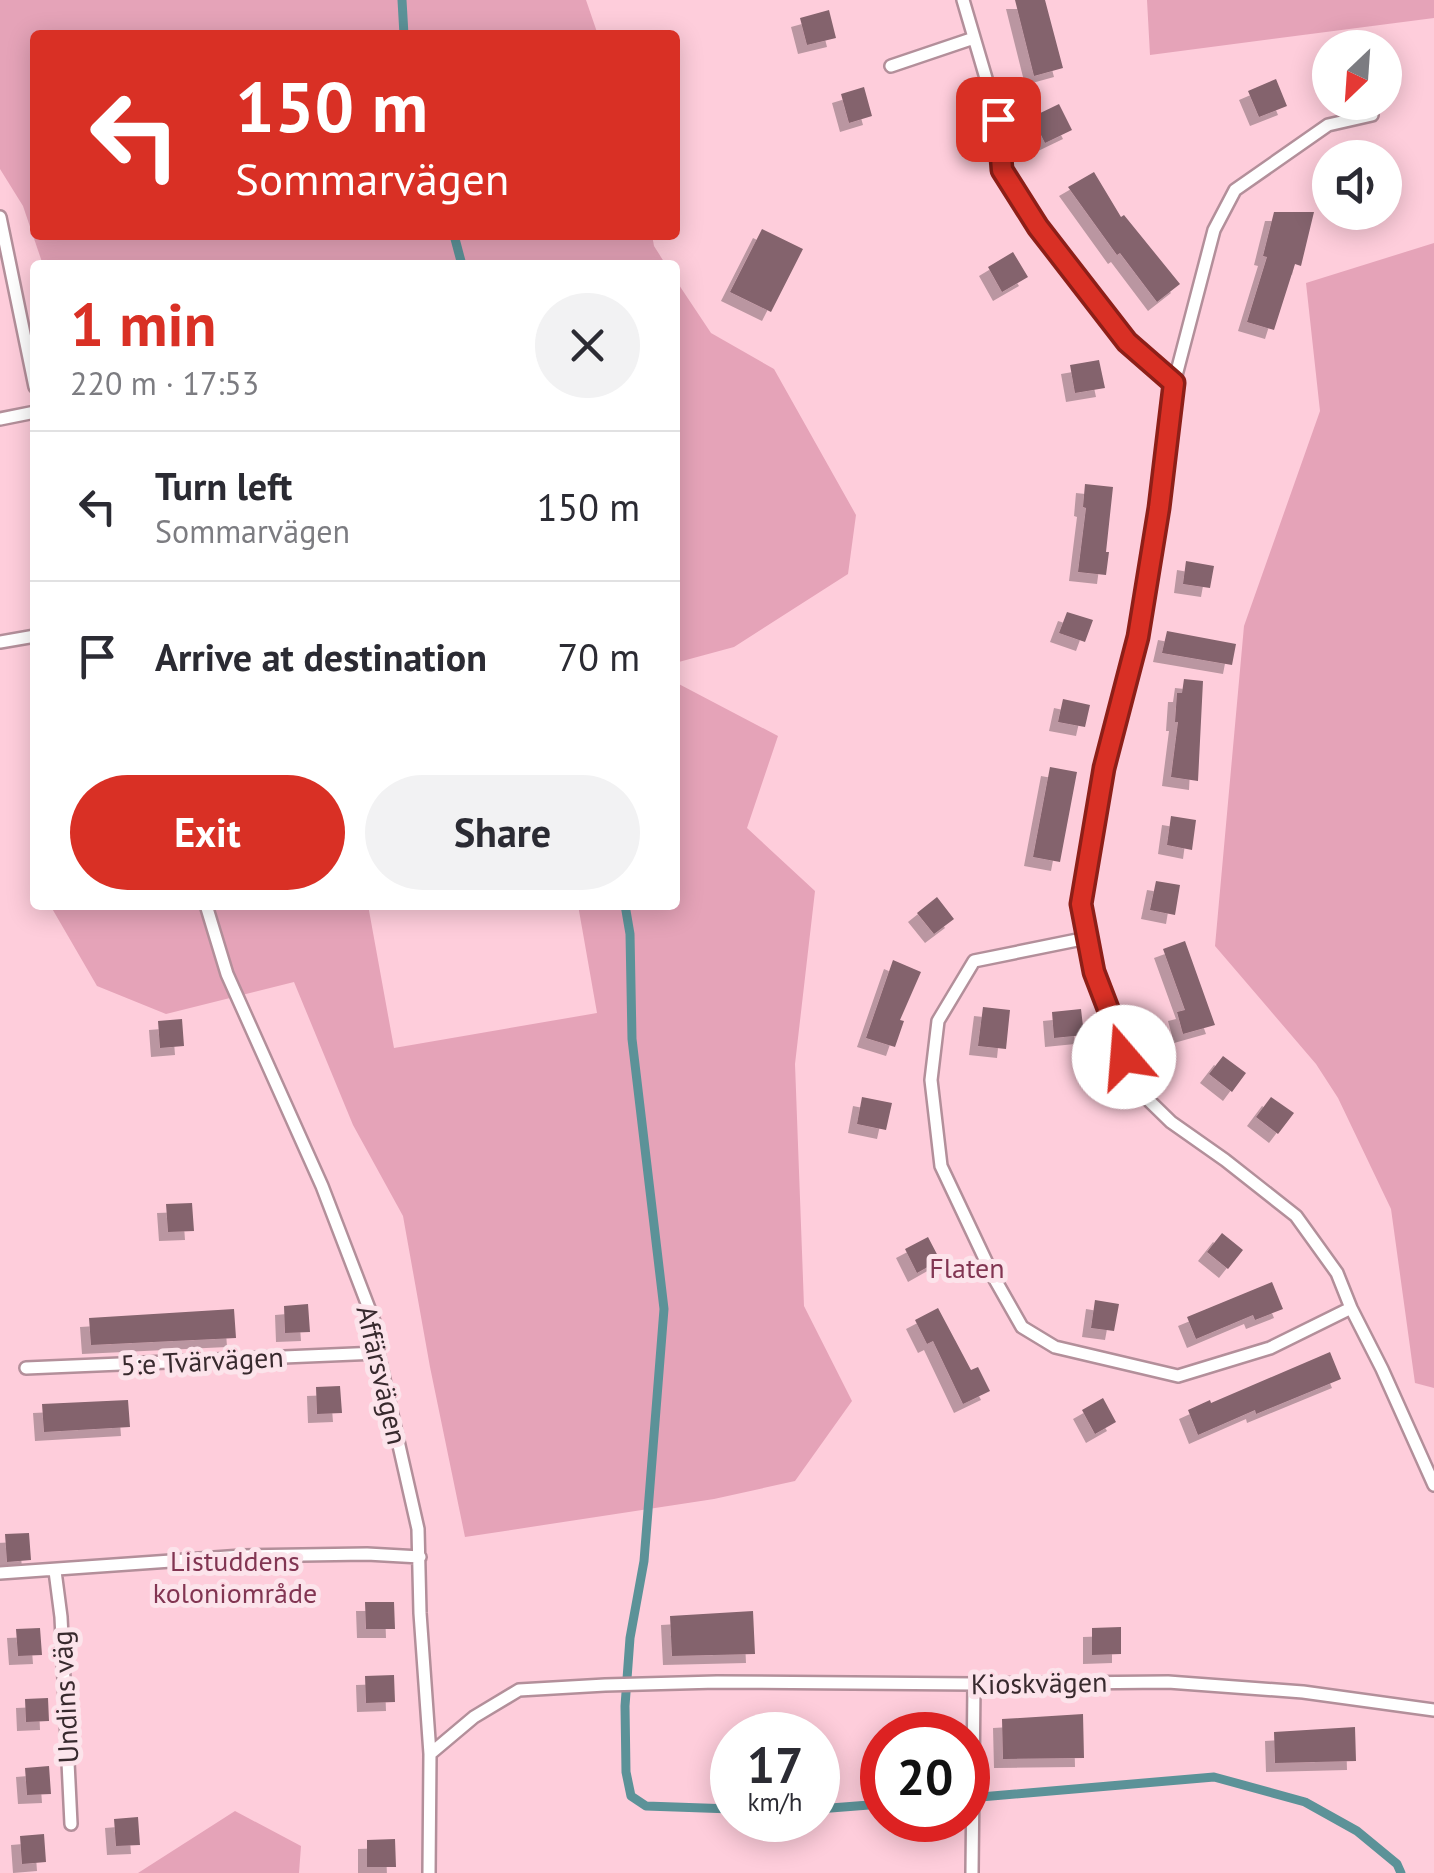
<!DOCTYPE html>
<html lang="en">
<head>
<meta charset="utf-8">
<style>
	body { margin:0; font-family:"PT Sans",sans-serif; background:#f2f2f3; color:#2b2b33; height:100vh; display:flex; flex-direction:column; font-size:38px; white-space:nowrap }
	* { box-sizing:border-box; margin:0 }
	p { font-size:32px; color:#7c7c81 }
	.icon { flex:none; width:55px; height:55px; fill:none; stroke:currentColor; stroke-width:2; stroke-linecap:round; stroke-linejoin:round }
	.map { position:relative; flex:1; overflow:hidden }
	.sheet { position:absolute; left:30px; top:260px; width:650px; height:650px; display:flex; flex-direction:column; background:#fff; border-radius:10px; box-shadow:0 5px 25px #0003 }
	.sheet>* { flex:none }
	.banner { position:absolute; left:30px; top:30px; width:650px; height:210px; border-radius:10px; box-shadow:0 5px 25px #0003; background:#d93025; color:#fff; overflow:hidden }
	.needle { width:65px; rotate:205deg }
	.tools { position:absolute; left:1312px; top:30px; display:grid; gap:20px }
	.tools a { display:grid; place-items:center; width:90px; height:90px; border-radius:50%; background:#fff; box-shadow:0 5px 25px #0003; font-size:50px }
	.speed { position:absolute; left:710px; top:1712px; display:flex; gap:20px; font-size:50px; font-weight:700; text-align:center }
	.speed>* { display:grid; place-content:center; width:130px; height:130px; border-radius:50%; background:#fff; box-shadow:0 5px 25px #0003; line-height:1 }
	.speed small { font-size:25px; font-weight:400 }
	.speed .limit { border:15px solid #d22; background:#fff; color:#111 }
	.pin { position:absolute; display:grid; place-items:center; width:85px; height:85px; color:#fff; margin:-42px; border-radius:20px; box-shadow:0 5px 15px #0006 }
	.me { position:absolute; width:110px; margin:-55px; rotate:342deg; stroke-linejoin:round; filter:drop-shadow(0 0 8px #0008) }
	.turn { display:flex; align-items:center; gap:35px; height:210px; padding:0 40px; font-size:45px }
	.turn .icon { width:130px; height:130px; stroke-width:2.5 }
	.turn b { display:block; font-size:70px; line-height:85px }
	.round { display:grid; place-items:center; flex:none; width:105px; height:105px; border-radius:52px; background:#f2f2f3 }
	.headline { display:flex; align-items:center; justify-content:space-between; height:170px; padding:0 40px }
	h1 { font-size:60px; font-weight:800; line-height:75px; color:#d93025 }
	.cta { display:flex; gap:20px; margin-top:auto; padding:20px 40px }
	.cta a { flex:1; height:115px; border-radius:60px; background:#d93025; color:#fff; font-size:40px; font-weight:800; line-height:115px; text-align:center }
	.cta a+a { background:#f2f2f3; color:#2b2b33 }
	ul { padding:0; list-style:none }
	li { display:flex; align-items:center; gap:30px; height:150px; padding:0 40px; border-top:2px solid #e1e1e2 }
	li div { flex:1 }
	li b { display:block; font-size:38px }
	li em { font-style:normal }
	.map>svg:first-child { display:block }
	.green { fill:#fecddb; fill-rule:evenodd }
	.forest { fill:#e5a3b8 }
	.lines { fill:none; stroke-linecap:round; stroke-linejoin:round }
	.stream { stroke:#5c9298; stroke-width:9 }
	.building { fill:#84636d; filter:url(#shadow) }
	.service-casing { stroke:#b38f9a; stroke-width:16 }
	.service { stroke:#fff; stroke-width:11 }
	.route-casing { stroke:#8d1f18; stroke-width:25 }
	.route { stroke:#d93025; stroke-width:18 }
	.labels { text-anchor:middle; stroke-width:10; stroke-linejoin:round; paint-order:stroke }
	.park-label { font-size:28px; fill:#823552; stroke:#fce4eb }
	.street-label { font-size:28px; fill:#382a2e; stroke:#fce4eb }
</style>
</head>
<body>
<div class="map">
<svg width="1434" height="1873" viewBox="0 0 1434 1873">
	<defs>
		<filter id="shadow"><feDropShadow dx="-9" dy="9" stdDeviation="0" flood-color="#0004"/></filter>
	</defs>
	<rect width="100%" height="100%" fill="#fce4eb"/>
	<!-- green -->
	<path class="green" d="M 0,0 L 1434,0 L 1434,1873 L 0,1873 ZM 35,35 L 675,35 L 675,235 L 35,235 ZM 1330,48 L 1385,48 L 1385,102 L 1330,102 ZM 1330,158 L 1385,158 L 1385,212 L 1330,212 ZM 35,265 L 675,265 L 675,905 L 35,905 ZM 732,1735 L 818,1735 L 818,1820 L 732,1820 ZM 882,1735 L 968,1735 L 968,1820 L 882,1820 Z"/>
	<!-- forest -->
	<path class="forest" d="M 0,0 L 586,0 L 598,35 L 35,35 L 35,235 L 652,235 L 654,246 L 666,265 L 43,265 L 23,206 L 0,169 Z
		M 1147,0 L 1434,0 L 1434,18 L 1150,55 Z
		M 1434,243 L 1434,1388 L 1415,1383 L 1391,1209 L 1338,1098 L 1316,1064 L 1215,946 L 1244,626 L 1320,411 L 1306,283 Z
		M 675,279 L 711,333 L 774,369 L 856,515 L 848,574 L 734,647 L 675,663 Z
		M 675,682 L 778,736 L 747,828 L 815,891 L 795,1064 L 804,1306 L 852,1401 L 795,1481 L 714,1499 L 465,1537 L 430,1367 L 403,1216 L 353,1125 L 294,982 L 166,1014 L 97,986 L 50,905 L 368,905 L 394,1048 L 597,1013 L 578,905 L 675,905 Z
		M 235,1811 L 301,1846 L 299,1873 L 138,1873 Z"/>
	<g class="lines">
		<!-- stream -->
		<path class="stream" d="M 402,0 L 404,35
			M 454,235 L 462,265
			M 625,905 L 630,934 L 632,1039 L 664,1309 L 644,1561 L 630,1638 L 625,1706 L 626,1772 L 631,1796 L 646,1806 L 732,1809
			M 969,1798 L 1214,1777 L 1305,1802 L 1357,1831 L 1397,1864 L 1401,1873
			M 818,1809 L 882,1804"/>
	</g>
	<!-- building -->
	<path class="building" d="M 1015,0 L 1045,0 L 1063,68 L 1034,76 Z
		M 829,10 L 836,38 L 807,45 L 800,18 Z
		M 1276,79 L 1287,106 L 1259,117 L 1248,91 Z
		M 864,87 L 872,116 L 849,123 L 841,94 Z
		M 1059,104 L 1072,130 L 1045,143 L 1032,117 Z
		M 1094,172 L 1121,217 L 1124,215 L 1180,284 L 1157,302 L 1120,253 L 1117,255 L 1068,187 Z
		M 1274,212 L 1314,212 L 1301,266 L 1295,264 L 1274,330 L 1247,322 L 1267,257 L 1263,256 Z
		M 762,229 L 803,249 L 771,312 L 730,292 Z
		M 1013,252 L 1028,277 L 1002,292 L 988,267 Z
		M 1099,360 L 1105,388 L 1075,393 L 1070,365 Z
		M 1085,484 L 1113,487 L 1106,552 L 1109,552 L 1106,575 L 1078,572 L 1086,508 L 1083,507 Z
		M 1186,561 L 1214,566 L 1210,588 L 1183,584 Z
		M 1067,612 L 1093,620 L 1085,642 L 1059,633 Z
		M 1167,631 L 1236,644 L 1232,665 L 1162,653 Z
		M 1184,679 L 1203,681 L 1198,781 L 1171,777 L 1178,722 L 1175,722 L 1177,693 L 1182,693 Z
		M 1063,699 L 1090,705 L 1085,727 L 1058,722 Z
		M 1050,767 L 1077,772 L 1060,862 L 1033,857 Z
		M 1171,816 L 1196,820 L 1192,850 L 1167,845 Z
		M 1156,881 L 1180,885 L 1175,915 L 1150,910 Z
		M 937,897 L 954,919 L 934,934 L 917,913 Z
		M 1185,941 L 1215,1025 L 1183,1034 L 1177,1012 L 1185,1010 L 1163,949 Z
		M 893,960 L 921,972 L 900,1020 L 904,1021 L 895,1047 L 866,1038 Z
		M 983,1007 L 1010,1010 L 1006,1049 L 978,1046 Z
		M 1081,1009 L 1084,1035 L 1054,1038 L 1052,1012 Z
		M 182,1019 L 184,1046 L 160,1048 L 158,1021 Z
		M 1223,1056 L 1246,1073 L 1232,1092 L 1209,1074 Z
		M 862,1097 L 892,1103 L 886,1130 L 857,1124 Z
		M 1271,1097 L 1294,1113 L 1278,1134 L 1256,1117 Z
		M 192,1203 L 194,1231 L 168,1232 L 166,1204 Z
		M 1222,1233 L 1243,1250 L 1228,1269 L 1207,1252 Z
		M 928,1237 L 940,1260 L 917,1273 L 905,1249 Z
		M 1272,1282 L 1283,1309 L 1255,1320 L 1253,1315 L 1196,1339 L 1187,1317 Z
		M 1095,1300 L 1119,1304 L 1114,1331 L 1091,1328 Z
		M 308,1304 L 310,1332 L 285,1333 L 284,1306 Z
		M 938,1308 L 971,1370 L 978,1367 L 990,1391 L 963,1404 L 933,1341 L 927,1344 L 915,1320 Z
		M 234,1309 L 236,1338 L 91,1345 L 89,1318 Z
		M 1330,1352 L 1341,1379 L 1256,1414 L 1255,1410 L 1198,1435 L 1188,1410 L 1210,1400 L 1211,1403 Z
		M 340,1386 L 342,1413 L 317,1414 L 316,1387 Z
		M 1103,1398 L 1116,1422 L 1095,1434 L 1082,1410 Z
		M 128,1400 L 130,1427 L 44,1432 L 42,1404 Z
		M 29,1533 L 31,1560 L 7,1562 L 5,1534 Z
		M 365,1602 L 394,1602 L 395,1629 L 366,1629 Z
		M 753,1611 L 755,1654 L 672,1656 L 670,1616 Z
		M 1121,1627 L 1121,1654 L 1092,1655 L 1092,1628 Z
		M 40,1628 L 42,1655 L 18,1656 L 16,1629 Z
		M 394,1675 L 395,1702 L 366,1703 L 365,1676 Z
		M 48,1698 L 49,1721 L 26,1722 L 25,1699 Z
		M 1083,1714 L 1084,1758 L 1003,1759 L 1002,1719 Z
		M 1355,1727 L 1356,1761 L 1275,1763 L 1274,1732 Z
		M 49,1766 L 51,1794 L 27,1795 L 25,1768 Z
		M 138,1817 L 140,1845 L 116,1846 L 114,1819 Z
		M 44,1834 L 46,1862 L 22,1864 L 20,1836 Z
		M 395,1839 L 396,1867 L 367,1867 L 367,1840 Z"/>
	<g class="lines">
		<!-- service casing -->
		<g class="service-casing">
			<path id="service" d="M 963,0 L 998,119 L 1002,170 L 1038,227 L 1127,342 L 1174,383 L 1159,508 L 1138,637 L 1104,768 L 1081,903 L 1093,972 L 1117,1032 L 1131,1083 L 1171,1122 L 1225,1160 L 1296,1216 L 1337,1273 L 1351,1308 L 1382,1369 L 1434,1485
				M 891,66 L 974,38
				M 0,217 L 35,387
				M 1174,383 L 1214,230 L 1235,190 L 1328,125 L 1372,115
				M 0,419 L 35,412
				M 0,642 L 35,636
				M 206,905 L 227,974 L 322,1186 L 375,1324 L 378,1353 L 418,1529 L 420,1613 L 430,1754 L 429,1873
				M 1087,938 L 974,961 L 938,1021 L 931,1080 L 941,1166 L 993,1276 L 1022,1327 L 1055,1347 L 1178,1376 L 1270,1348 L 1351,1308
				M 26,1368 L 378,1353
				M 55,1571 L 61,1617 L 71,1824
				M 0,1573 L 242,1556 L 367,1554 L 420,1557
				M 430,1754 L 474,1717 L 519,1690 L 605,1685 L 717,1682 L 974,1684 L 1168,1682 L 1303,1692 L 1434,1710
				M 972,1873 L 974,1684"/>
		</g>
		<!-- service -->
		<use href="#service" class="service"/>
	</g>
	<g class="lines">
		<!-- route casing -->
		<g class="route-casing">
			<path id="route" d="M 998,119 L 1002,170 L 1038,227 L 1127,342 L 1174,383 L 1159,508 L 1138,637 L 1104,768 L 1081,904 L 1094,972 L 1117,1032 L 1124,1057"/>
		</g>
		<!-- route -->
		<use href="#route" class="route"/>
	</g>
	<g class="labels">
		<!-- park labels -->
		<g class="park-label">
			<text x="967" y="1278">Flaten</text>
			<text x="235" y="1571">Listuddens<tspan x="235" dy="32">koloniområde</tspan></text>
		</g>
		<!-- street labels -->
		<g class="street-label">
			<text transform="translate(202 1361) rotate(-3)" y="10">5:e Tvärvägen</text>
			<text transform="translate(382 1375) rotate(77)" y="10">Affärsvägen</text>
			<text transform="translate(1039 1683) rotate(-1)" y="10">Kioskvägen</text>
			<text transform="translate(65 1697) rotate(-93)" y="10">Undins väg</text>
		</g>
	</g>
</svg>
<div class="tools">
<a><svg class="needle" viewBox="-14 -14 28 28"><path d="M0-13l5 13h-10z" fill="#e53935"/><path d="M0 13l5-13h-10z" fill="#7c7c81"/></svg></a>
<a><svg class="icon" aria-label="sound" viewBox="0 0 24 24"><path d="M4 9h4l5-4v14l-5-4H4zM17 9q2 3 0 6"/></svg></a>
</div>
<div class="speed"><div>17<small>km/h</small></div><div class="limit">20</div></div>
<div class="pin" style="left:998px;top:119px;background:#d93025"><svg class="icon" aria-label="arrive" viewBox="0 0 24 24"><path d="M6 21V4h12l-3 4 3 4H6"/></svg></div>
<svg class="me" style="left:1124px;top:1057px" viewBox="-20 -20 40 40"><circle r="19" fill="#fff"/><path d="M0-13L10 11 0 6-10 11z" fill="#d93025"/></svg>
<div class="banner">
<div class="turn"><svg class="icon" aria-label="left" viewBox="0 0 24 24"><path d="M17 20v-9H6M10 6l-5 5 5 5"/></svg><div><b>150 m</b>Sommarvägen</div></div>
</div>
<section class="sheet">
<div class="headline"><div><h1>1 min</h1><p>220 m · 17:53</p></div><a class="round"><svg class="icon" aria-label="close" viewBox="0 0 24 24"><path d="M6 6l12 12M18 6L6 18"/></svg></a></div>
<ul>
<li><svg class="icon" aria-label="left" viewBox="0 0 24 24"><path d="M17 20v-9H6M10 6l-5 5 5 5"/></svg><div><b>Turn left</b><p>Sommarvägen</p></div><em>150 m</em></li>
<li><svg class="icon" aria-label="arrive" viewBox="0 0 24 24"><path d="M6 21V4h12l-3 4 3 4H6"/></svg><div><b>Arrive at destination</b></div><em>70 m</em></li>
</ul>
<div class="cta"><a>Exit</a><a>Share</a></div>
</section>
</div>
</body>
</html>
